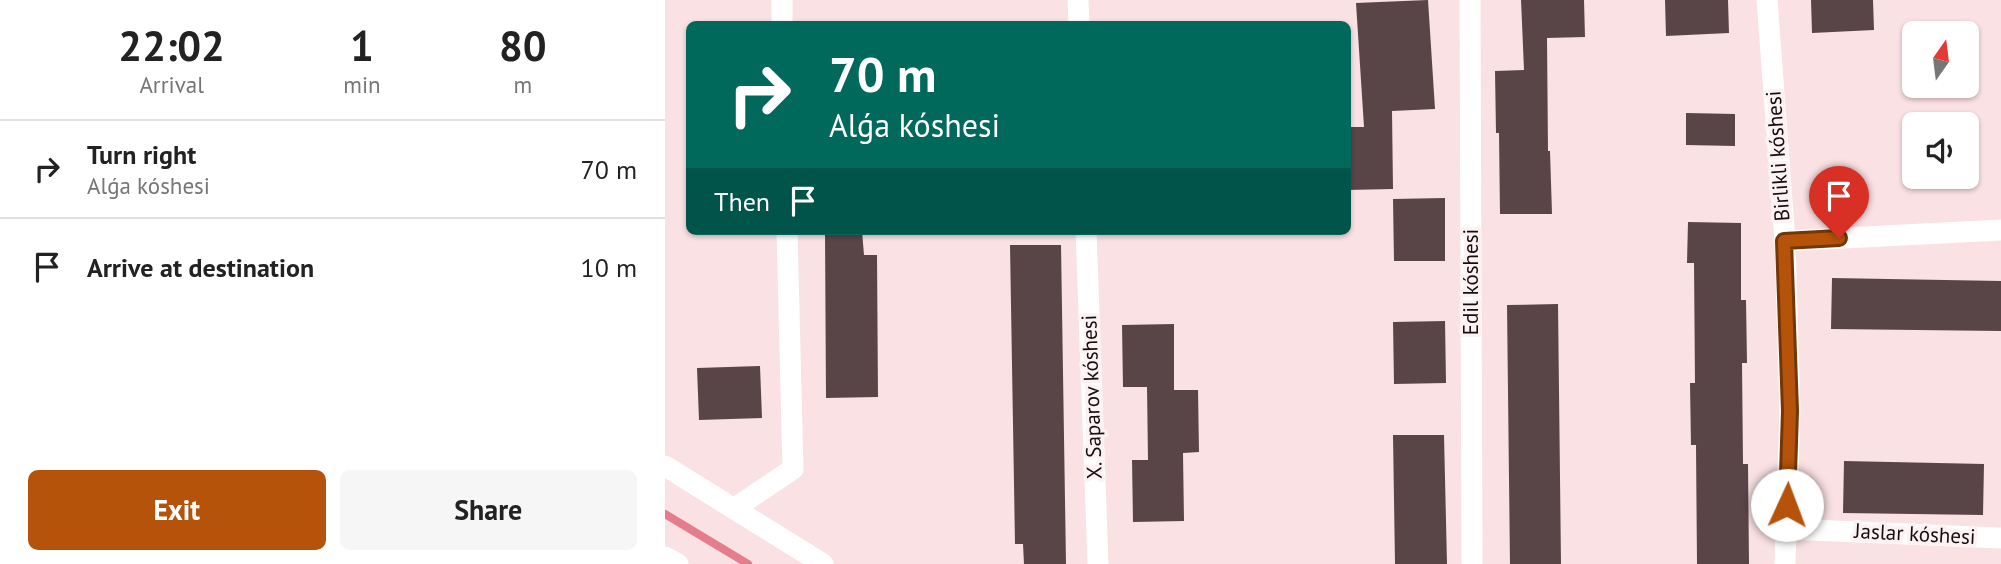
<!DOCTYPE html>
<html lang="en">
<head>
<meta charset="utf-8">
<style>
	body { margin:0; font-family:"PT Sans",sans-serif; background:#f6f6f6; color:#222; height:100vh; display:flex; flex-direction:column; font-size:26px; white-space:nowrap }
	* { box-sizing:border-box; margin:0 }
	p { font-size:23px; color:#767676 }
	.icon { flex:none; width:38px; height:38px; fill:none; stroke:currentColor; stroke-width:2; stroke-linecap:round; stroke-linejoin:round }
	.map { position:relative; flex:1; overflow:hidden }
	.panel { display:flex; flex-direction:column; background:#fff; width:665px }
	.panel>* { flex:none }
	.guide { position:absolute; left:21px; top:21px; width:665px; height:214px; border-radius:10px; box-shadow:0 2px 5px #0004; background:#00695c; color:#fff; overflow:hidden }
	.needle { width:46px; rotate:14deg }
	.controls { position:absolute; left:1237px; top:21px; display:grid; gap:14px }
	.controls a { display:grid; place-items:center; width:77px; height:77px; border-radius:10px; background:#fff; box-shadow:0 2px 5px #0004; font-size:35px }
	.pin { position:absolute; display:grid; place-items:center; width:60px; height:60px; color:#fff; margin:-72px -30px; border-radius:50% 50% 50% 0; rotate:-45deg; box-shadow:0 0 7px #0007 }
	.pin .icon { rotate:45deg }
	.me { position:absolute; width:77px; margin:-38px; rotate:2deg; stroke-linejoin:round; filter:drop-shadow(0 0 5px #0008) }
	.turn { display:flex; align-items:center; gap:24px; height:147px; padding:0 28px; font-size:32px }
	.turn .icon { width:91px; height:91px; stroke-width:2.5 }
	.turn b { display:block; font-size:49px; line-height:60px }
	.then { display:flex; align-items:center; height:66px; padding:0 28px; background:#0003; gap:14px; font-size:26px }
	.eta { display:flex; justify-content:space-evenly; align-items:center; height:119px; text-align:center }
	.eta b { font-size:42px; font-weight:800; line-height:49px }
	.cta { display:flex; gap:14px; margin-top:auto; padding:14px 28px }
	.cta a { flex:1; height:80px; border-radius:10px; background:#b45309; color:#fff; font-size:28px; font-weight:800; line-height:80px; text-align:center }
	.cta a+a { background:#f6f6f6; color:#222 }
	ul { padding:0; list-style:none }
	li { display:flex; align-items:center; gap:21px; height:98px; padding:0 28px; border-top:2px solid #e0e0e0 }
	li div { flex:1 }
	li b { display:block; font-size:26px }
	li em { font-style:normal }
	main { display:flex; flex:1; min-height:0 }
	.map>svg:first-child { display:block }
	.lines { fill:none; stroke-linecap:round; stroke-linejoin:round }
	.stream { stroke:#e57d8c; stroke-width:8 }
	.building { fill:#594547 }
	.street { stroke:#fff; stroke-width:21 }
	.route-casing { stroke:#753606; stroke-width:18 }
	.route { stroke:#b45309; stroke-width:12 }
	.labels { text-anchor:middle; stroke-width:7; stroke-linejoin:round; paint-order:stroke }
	.street-label { font-size:21px; fill:#150d0e; stroke:#fcf2f3 }
</style>
</head>
<body>
<main>
<section class="panel">
<div class="eta">
<div><b>22:02</b><p>Arrival</p></div>
<div><b>1</b><p>min</p></div>
<div><b>80</b><p>m</p></div>
</div>
<ul>
<li><svg class="icon" aria-label="right" viewBox="0 0 24 24"><path d="M7 20v-9h11M14 6l5 5-5 5"/></svg><div><b>Turn right</b><p>Alǵa kóshesi</p></div><em>70 m</em></li>
<li><svg class="icon" aria-label="arrive" viewBox="0 0 24 24"><path d="M6 21V4h12l-3 4 3 4H6"/></svg><div><b>Arrive at destination</b></div><em>10 m</em></li>
</ul>
<div class="cta"><a>Exit</a><a>Share</a></div>
</section>
<div class="map">
<svg width="1336" height="564" viewBox="0 0 1336 564">
	<rect width="100%" height="100%" fill="#fae1e3"/>
	<g class="lines">
		<!-- stream -->
		<path class="stream" d="M 0,514 L 83,564"/>
	</g>
	<!-- building -->
	<path class="building" d="M 763,0 L 770,109 L 727,111 L 728,189 L 682,190 L 682,127 L 699,127 L 691,3 Z
		M 856,0 L 919,0 L 920,37 L 882,38 L 883,151 L 885,151 L 887,214 L 835,214 L 834,133 L 831,133 L 830,71 L 859,70 Z
		M 1000,0 L 1063,0 L 1064,33 L 1001,36 Z
		M 1146,0 L 1208,0 L 1209,30 L 1147,33 Z
		M 1021,113 L 1070,114 L 1070,146 L 1021,145 Z
		M 780,198 L 780,261 L 729,261 L 728,199 Z
		M 1023,222 L 1076,223 L 1076,300 L 1081,300 L 1082,363 L 1077,363 L 1078,464 L 1083,464 L 1084,564 L 1032,564 L 1031,445 L 1026,445 L 1025,383 L 1030,383 L 1029,263 L 1022,263 Z
		M 160,231 L 197,231 L 199,255 L 212,255 L 213,397 L 161,398 Z
		M 345,245 L 396,245 L 401,564 L 359,564 L 358,544 L 350,544 Z
		M 1167,278 L 1336,281 L 1336,331 L 1166,329 Z
		M 893,304 L 896,564 L 845,564 L 842,305 Z
		M 780,321 L 781,383 L 729,384 L 728,322 Z
		M 509,324 L 509,390 L 533,390 L 534,452 L 518,453 L 519,521 L 468,522 L 467,460 L 483,460 L 482,387 L 458,387 L 457,325 Z
		M 95,366 L 97,418 L 34,420 L 32,368 Z
		M 728,435 L 779,435 L 782,564 L 730,564 Z
		M 1179,461 L 1319,464 L 1318,515 L 1178,513 Z"/>
	<g class="lines">
		<!-- street -->
		<path class="street" d="M 117,0 L 117,24
			M 413,0 L 414,24
			M 805,0 L 807,564
			M 1102,0 L 1120,241 L 1125,411 L 1120,564
			M 421,231 L 433,564
			M 1120,241 L 1336,230
			M 0,466 L 158,564
			M 70,508 L 128,469 L 122,231
			M 1122,529 L 1336,538
			M 0,557 L 13,564"/>
	</g>
	<g class="lines">
		<!-- route casing -->
		<g class="route-casing">
			<path id="route" d="M 1122,505 L 1125,411 L 1119,241 L 1174,238"/>
		</g>
		<!-- route -->
		<use href="#route" class="route"/>
	</g>
	<g class="labels">
		<!-- street labels -->
		<g class="street-label">
			<text transform="translate(1113 156) rotate(-94)" y="7">Birlikli kóshesi</text>
			<text transform="translate(806 282) rotate(-90)" y="7">Edil kóshesi</text>
			<text transform="translate(427 397) rotate(-92)" y="7">X. Saparov kóshesi</text>
			<text transform="translate(1250 534) rotate(3)" y="7">Jaslar kóshesi</text>
		</g>
	</g>
</svg>
<div class="controls">
<a><svg class="needle" viewBox="-14 -14 28 28"><path d="M0-13l5 13h-10z" fill="#e53935"/><path d="M0 13l5-13h-10z" fill="#767676"/></svg></a>
<a><svg class="icon" aria-label="sound" viewBox="0 0 24 24"><path d="M4 9h4l5-4v14l-5-4H4zM17 9q2 3 0 6"/></svg></a>
</div>
<div class="pin" style="left:1174px;top:238px;background:#d93025"><svg class="icon" aria-label="arrive" viewBox="0 0 24 24"><path d="M6 21V4h12l-3 4 3 4H6"/></svg></div>
<svg class="me" style="left:1122px;top:505px" viewBox="-20 -20 40 40"><circle r="19" fill="#fff"/><path d="M0-13L10 11 0 6-10 11z" fill="#b45309"/></svg>
<div class="guide">
<div class="turn"><svg class="icon" aria-label="right" viewBox="0 0 24 24"><path d="M7 20v-9h11M14 6l5 5-5 5"/></svg><div><b>70 m</b>Alǵa kóshesi</div></div>
<div class="then">Then<svg class="icon" aria-label="arrive" viewBox="0 0 24 24"><path d="M6 21V4h12l-3 4 3 4H6"/></svg></div>
</div>
</div>
</main>
</body>
</html>
